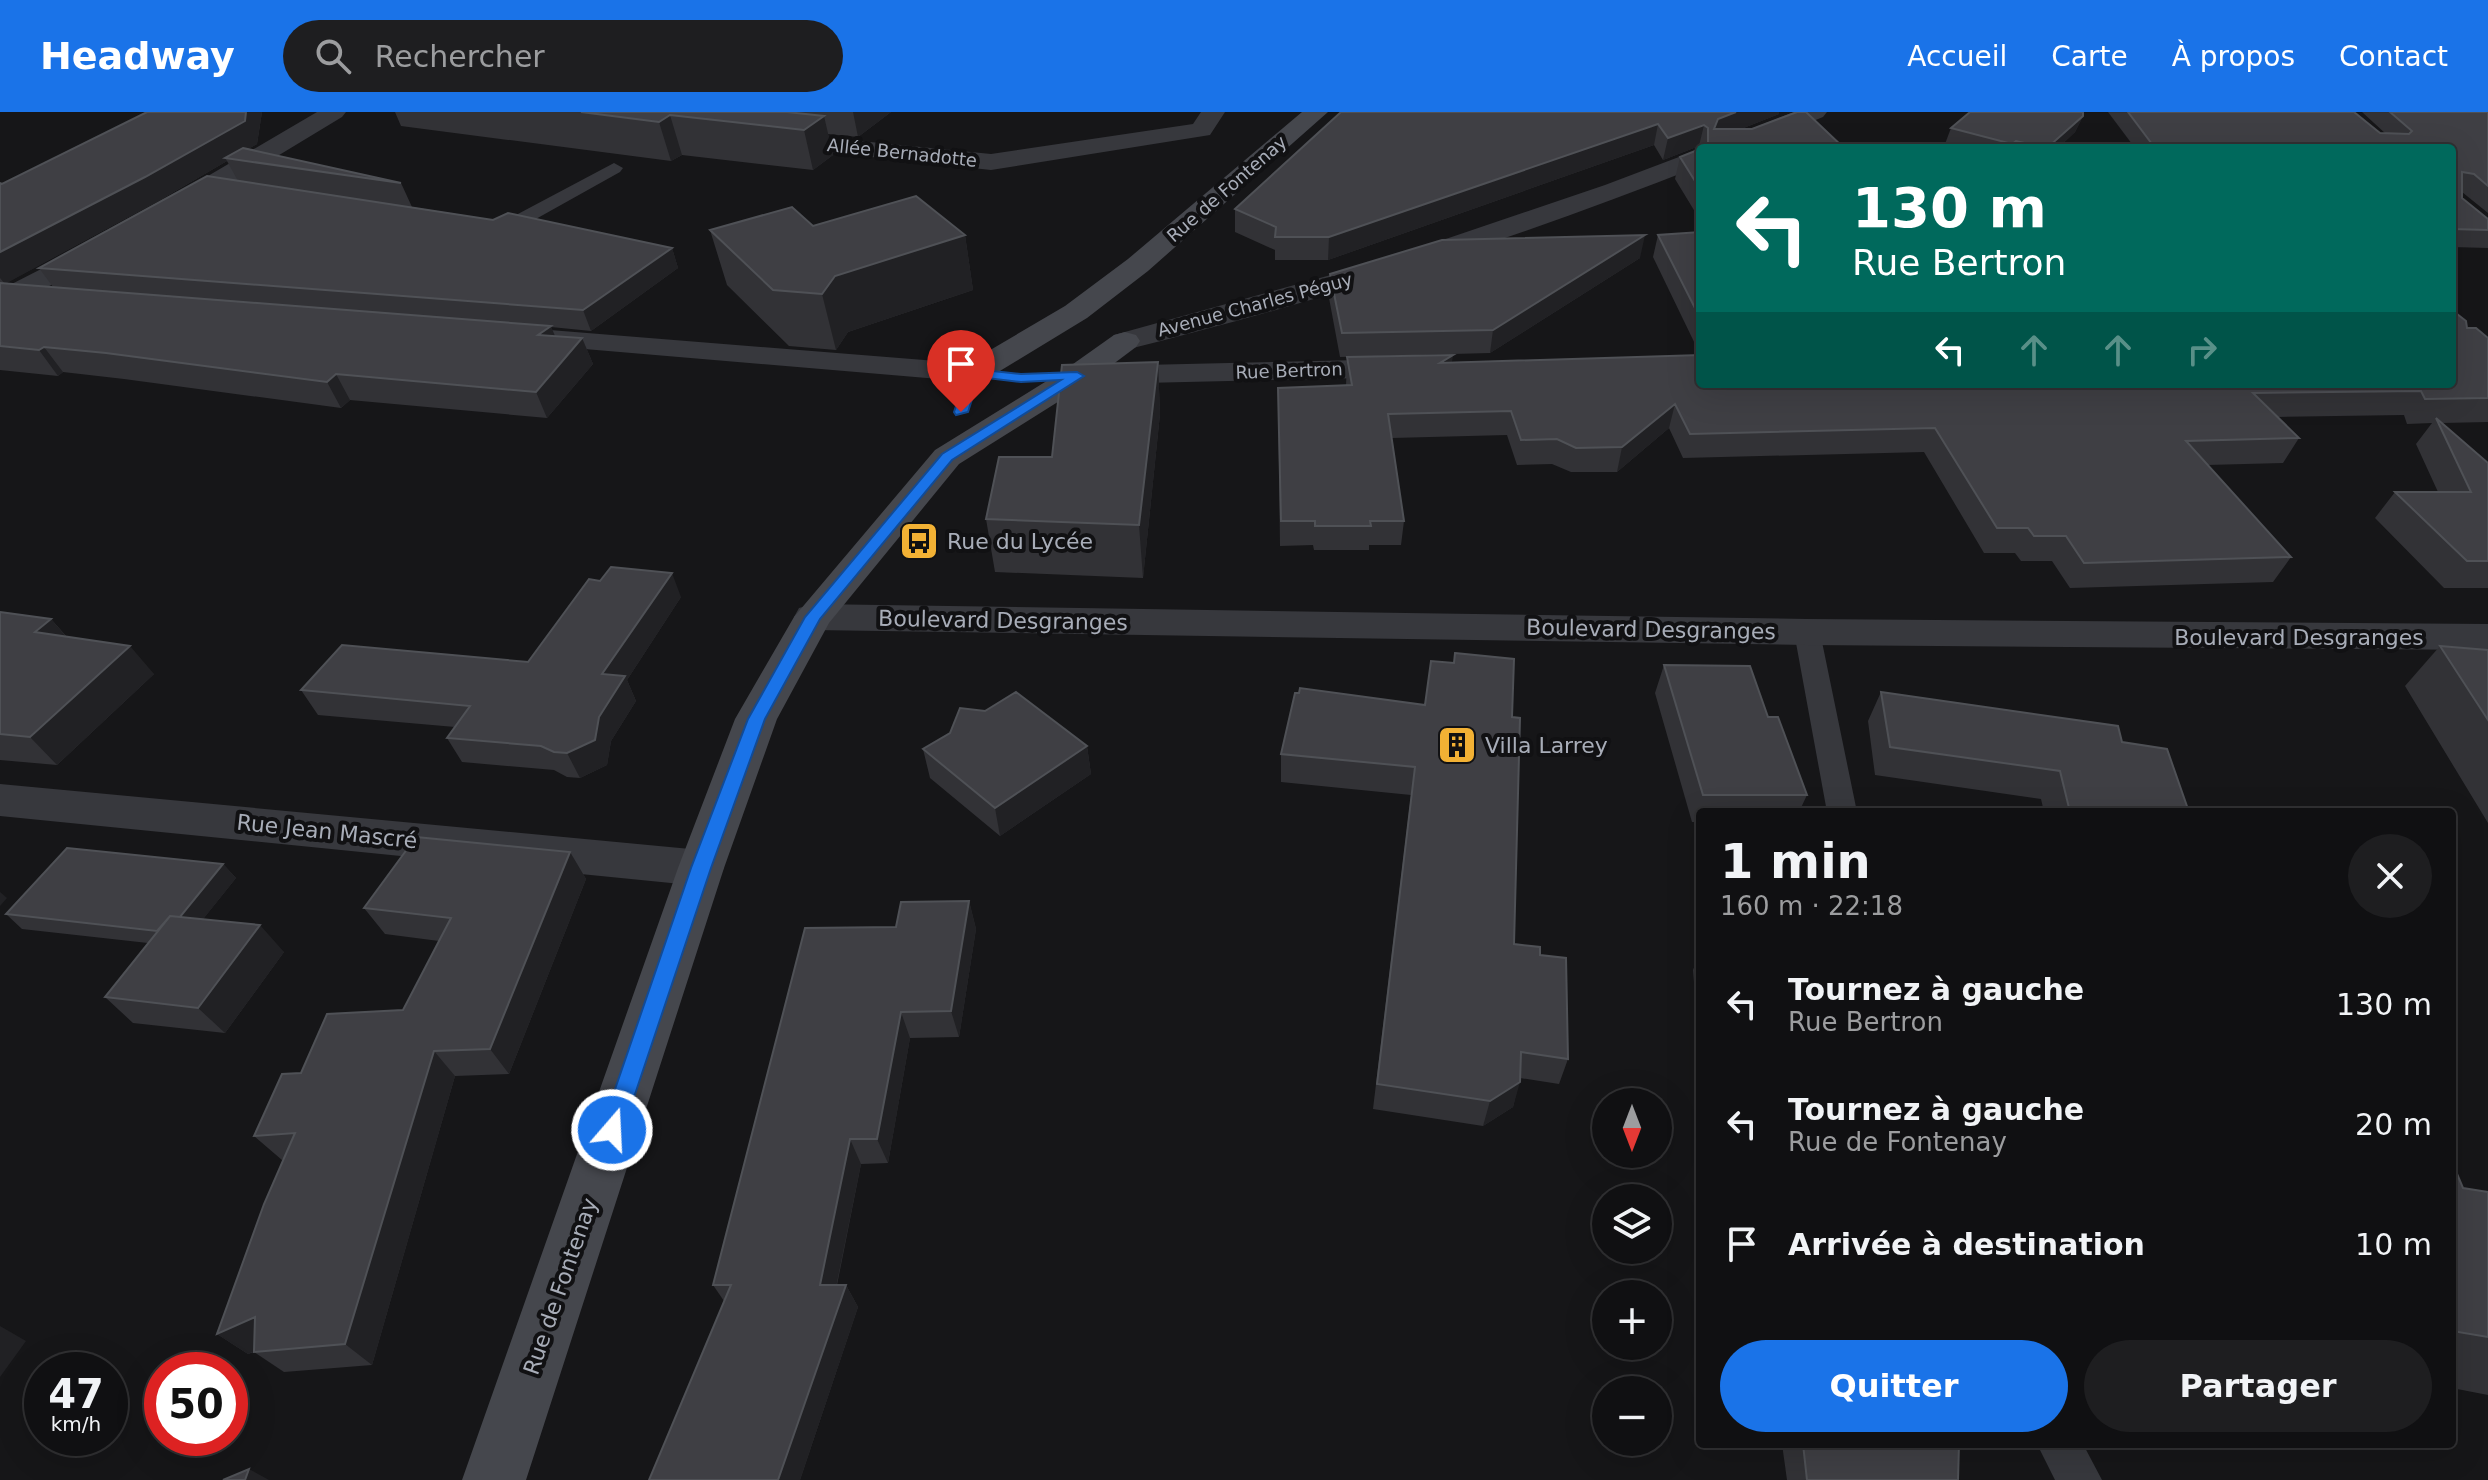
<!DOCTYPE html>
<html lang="fr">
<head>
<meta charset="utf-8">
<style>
	body { margin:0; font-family:"DejaVu Sans",sans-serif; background:#1e1e20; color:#f1f3f6; height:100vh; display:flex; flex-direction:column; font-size:30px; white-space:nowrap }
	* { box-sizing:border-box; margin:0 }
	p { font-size:26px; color:#9c9d9f }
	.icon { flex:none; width:44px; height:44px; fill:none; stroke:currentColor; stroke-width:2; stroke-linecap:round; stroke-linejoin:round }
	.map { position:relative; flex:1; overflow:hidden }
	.drawer { position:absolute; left:1696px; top:696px; width:760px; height:640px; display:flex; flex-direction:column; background:#101012; border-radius:8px; box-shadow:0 8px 32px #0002,0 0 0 2px #303032 }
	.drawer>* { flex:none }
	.hud { position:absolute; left:1696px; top:32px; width:760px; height:244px; border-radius:8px; box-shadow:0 8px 32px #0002,0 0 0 2px #303032; background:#00695c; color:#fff; overflow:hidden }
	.needle { width:52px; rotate:180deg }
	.tools { position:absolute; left:1592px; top:976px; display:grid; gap:16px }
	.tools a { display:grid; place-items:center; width:80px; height:80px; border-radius:50%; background:#101012; box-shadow:0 8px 32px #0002,0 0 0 2px #303032; font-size:40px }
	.speed { position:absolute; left:24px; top:1240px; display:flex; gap:16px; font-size:40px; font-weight:700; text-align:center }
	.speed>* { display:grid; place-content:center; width:104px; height:104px; border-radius:50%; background:#101012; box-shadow:0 8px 32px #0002,0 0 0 2px #303032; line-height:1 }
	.speed small { font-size:20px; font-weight:400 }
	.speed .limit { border:12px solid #d22; background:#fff; color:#111 }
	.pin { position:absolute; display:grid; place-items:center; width:68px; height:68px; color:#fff; margin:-82px -34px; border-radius:50% 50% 50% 0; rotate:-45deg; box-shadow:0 0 8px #0007 }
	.pin .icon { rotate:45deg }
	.me { position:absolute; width:88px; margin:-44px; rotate:19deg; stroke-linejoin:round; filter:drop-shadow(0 0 6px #0008) }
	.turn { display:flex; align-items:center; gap:28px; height:168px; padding:0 24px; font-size:36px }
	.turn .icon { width:104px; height:104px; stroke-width:2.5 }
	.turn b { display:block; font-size:56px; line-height:68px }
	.lanes { display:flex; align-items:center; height:76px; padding:0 24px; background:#0003; justify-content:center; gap:40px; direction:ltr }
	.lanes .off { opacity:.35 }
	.round { display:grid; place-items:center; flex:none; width:84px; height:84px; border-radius:42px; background:#1e1e20 }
	.overview { display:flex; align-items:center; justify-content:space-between; height:136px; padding:0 24px }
	h1 { font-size:48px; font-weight:700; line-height:60px }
	.button { display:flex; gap:16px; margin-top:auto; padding:16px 24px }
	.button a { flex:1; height:92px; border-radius:48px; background:#1a73e8; color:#fff; font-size:32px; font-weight:700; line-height:92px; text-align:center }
	.button a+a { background:#1e1e20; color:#f1f3f6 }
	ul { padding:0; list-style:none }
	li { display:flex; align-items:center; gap:24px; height:120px; padding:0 24px }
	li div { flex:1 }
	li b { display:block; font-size:30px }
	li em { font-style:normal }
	header { display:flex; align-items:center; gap:48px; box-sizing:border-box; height:112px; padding:0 40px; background:#1a73e8; color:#fff }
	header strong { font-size:38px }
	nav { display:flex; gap:44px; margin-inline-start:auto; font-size:28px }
	.search { width:560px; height:72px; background:#1e1e20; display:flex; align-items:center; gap:20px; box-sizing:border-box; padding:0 28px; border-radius:44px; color:#9c9d9f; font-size:30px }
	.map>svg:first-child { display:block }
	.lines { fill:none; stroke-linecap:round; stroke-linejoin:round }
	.lane { fill:#37383d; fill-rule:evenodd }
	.street { fill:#37383d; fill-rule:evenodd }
	.secondary { fill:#45474d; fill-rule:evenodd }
	.wall { fill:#323236; fill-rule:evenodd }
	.shaded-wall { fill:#212124 }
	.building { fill:#3f3f44; stroke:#4f5156; stroke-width:2 }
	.route { fill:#1a73e8; stroke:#114b97; stroke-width:2 }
	.labels { text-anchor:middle; stroke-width:8; stroke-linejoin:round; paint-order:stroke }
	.far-street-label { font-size:18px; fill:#a8adb8; stroke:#111113 }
	.poi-label { font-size:22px; fill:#a8adb8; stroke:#111113; text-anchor:start }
	.street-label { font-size:22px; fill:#a8adb8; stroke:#111113 }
</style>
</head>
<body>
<header>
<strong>Headway</strong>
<div class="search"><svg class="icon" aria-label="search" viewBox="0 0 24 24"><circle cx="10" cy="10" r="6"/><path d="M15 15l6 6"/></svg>Rechercher</div>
<nav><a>Accueil</a><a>Carte</a><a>À propos</a><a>Contact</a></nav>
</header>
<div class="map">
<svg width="2488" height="1368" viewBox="0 0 2488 1368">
	<rect width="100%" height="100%" fill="#161618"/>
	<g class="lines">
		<!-- lane -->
		<path class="lane" d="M 614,51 L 623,56 L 620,60 L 509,122 L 488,122 L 479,116 L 488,110 L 499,112 Z
			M 1807,511 L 1816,514 L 1820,520 L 1857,700 L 1827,700 L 1794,520 L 1798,514 Z
			M 2037,1332 L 2083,1332 L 2102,1368 L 2055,1368 Z"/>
		<!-- street -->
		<path class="street" d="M 317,0 L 346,0 L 342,5 L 180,103 L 162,103 L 158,97 L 162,91 Z
			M 1201,0 L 1225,0 L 1210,23 L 991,58 L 770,34 L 761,32 L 758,27 L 761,22 L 770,20 L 991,42 L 1193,12 Z
			M 1794,0 L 1827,0 L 1823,5 L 1761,30 L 1743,30 L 1740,25 L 1743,20 Z
			M 1700,37 L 1700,54 C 1513,128 1320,190 1125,238 L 1114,235 L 1110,229 L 1114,223 L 1378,150 L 1605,73 Z
			M 96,129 L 106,131 L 110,137 L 106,143 L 20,190 L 10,193 L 0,190 L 0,178 Z
			M 525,216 L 974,252 L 985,254 L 990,261 L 985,268 L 974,270 L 514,231 L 510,225 L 514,219 Z
			M 1407,247 L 1418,249 L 1423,256 L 1418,263 L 1407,265 L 1100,272 L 1089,270 L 1084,263 L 1089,256 L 1100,254 Z
			M 813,492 L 1807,507 L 2488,512 L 2488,538 L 1807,533 L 813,518 L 799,514 L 794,505 L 799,496 Z
			M 0,672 L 701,738 L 717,743 L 724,756 L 717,769 L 701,774 L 0,704 Z"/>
		<!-- secondary -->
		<path class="secondary" d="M 1302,0 L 1328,0 L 1148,159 L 1087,206 L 985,268 L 974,270 L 963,268 L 958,261 L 963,254 L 1065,194 L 1128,147 Z
			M 1125,220 L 1136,223 L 1140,229 L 1136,235 L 1088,271 L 959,352 L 829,511 L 777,607 L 724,756 L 526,1368 L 462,1368 L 678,756 L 735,607 L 794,505 L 935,338 L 1066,257 L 1114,223 Z"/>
	</g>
	<!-- wall -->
	<path class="wall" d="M 147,0 L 262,0 L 257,32 L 248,37 L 401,71 L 412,95 L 672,136 L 678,156 L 591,219 L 551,215 L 555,224 L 582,226 L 593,252 L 547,306 L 350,288 L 341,296 L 124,267 L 63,260 L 58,264 L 0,258 L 0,71 L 2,72 ZM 227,49 L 238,69 L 39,156 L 53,175 L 6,171 L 160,88 Z
		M 395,0 L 891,0 L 858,25 L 828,22 L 833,43 L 813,58 L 682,43 L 671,49 L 401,14 Z
		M 1341,0 L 1779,0 L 1779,2 L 1741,17 L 1752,17 L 1702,36 L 1699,34 L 1663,48 L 1654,33 L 1328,148 L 1275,148 L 1275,138 L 1235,120 L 1235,97 Z
		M 2108,0 L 2354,0 L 2380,21 L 2386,22 L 2362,0 L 2488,0 L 2488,101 L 2462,80 L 2462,86 L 2488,107 L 2488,136 L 2452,135 L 2452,36 L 2135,36 Z
		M 2083,4 L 2075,20 L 2058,36 L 1958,36 L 1945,32 L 1951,16 Z
		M 1700,37 L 1700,108 L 1675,67 L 1680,45 Z
		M 813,114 L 965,123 L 973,178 L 848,220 L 836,238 L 789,234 L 727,173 L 710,118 Z
		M 1700,120 L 1700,237 L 1697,236 L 1653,145 L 1658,123 Z
		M 1640,146 L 1490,241 L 1340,245 L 1329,186 L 1330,162 Z
		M 2467,216 L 2488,226 L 2488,310 L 2442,311 L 2488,351 L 2488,476 L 2444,476 L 2375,406 L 2395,380 L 2438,380 L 2416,332 L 2432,311 L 2407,312 L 2404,303 L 2277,305 L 2299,326 L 2283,351 L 2207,353 L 2291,445 L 2273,470 L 2070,476 L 2052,449 L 2021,449 L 2015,441 L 1984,441 L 1924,340 L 1683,346 L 1669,316 L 1617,360 L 1571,360 L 1552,352 L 1517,353 L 1507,323 L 1392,326 L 1404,409 L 1401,433 L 1369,433 L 1369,438 L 1314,438 L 1313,433 L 1280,434 L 1278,276 L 1346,274 L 1347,245 L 1452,250 L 1700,243 Z
		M 1158,250 L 1160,302 L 1143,466 L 995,460 L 986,407 Z
		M 681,485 L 627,568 L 636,589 L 611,629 L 607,653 L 580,666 L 567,665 L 554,658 L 462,650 L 447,626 L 455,615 L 318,603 L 301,578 L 528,550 Z
		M 0,500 L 51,507 L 67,525 L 154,562 L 57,653 L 0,648 Z
		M 2440,534 L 2488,538 L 2488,711 L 2405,574 Z
		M 1664,553 L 1807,683 L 1799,700 L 1700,700 L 1700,710 L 1692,710 L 1655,581 Z
		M 1881,580 L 2122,630 L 2189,700 L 2044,700 L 2041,687 L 1875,663 L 1868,609 Z
		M 1425,593 L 1512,605 L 1514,832 L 1540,843 L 1568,947 L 1559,972 L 1520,966 L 1513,995 L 1483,1014 L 1373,997 L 1411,683 L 1281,670 L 1281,642 Z
		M 985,599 L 1087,634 L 1091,662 L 1000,724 L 930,666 L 923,637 Z
		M 570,740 L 586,767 L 509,962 L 455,964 L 372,1253 L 284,1260 L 254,1240 L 248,1242 L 217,1222 L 283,1047 L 282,1048 L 254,1024 L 301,961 L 403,898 L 439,829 L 385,822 L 364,796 Z
		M 223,752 L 236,766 L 203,807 L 284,840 L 225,921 L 133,911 L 105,885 L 148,831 L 22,817 L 6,802 Z
		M 969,789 L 976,817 L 959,925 L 910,926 L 888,1051 L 861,1052 L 837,1173 L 846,1173 L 858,1195 L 800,1368 L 649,1368 L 724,1189 L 713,1173 L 896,815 Z
		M 1700,841 L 1700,942 L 1693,858 Z
		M 2452,1050 L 2463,1076 L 2488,1080 L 2488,1283 L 2452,1276 Z
		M 1782,1332 L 1959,1332 L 1958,1368 L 1787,1368 Z"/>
	<!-- shaded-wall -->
	<path class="shaded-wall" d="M 246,0 L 262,0 L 257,32 L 231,47 L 225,46 L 227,49 L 160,88 L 5,172 L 0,166 L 0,140 Z
		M 853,0 L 891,0 L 858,25 Z
		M 1736,0 L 1779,0 L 1779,2 L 1713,28 L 1714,17 L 1718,7 Z
		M 670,3 L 682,43 L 671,49 L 659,10 Z
		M 824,4 L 833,43 L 813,58 L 804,18 Z
		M 2083,4 L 2075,20 L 2058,36 L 2047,36 Z
		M 1658,12 L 1654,33 L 1328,148 L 1329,125 Z
		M 1704,13 L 1699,34 L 1663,48 L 1668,26 Z
		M 965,123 L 973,178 L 848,220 L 836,238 L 822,182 L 835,164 Z
		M 1645,123 L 1640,146 L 1490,241 L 1493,218 Z
		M 672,136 L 678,156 L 591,219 L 583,198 Z
		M 551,214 L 561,240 L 538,223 Z
		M 582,226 L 593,252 L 547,306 L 536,280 Z
		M 44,235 L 63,260 L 58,264 L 39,238 Z
		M 1453,243 L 1450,266 L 1440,251 Z
		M 1158,250 L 1160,302 L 1143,466 L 1139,413 Z
		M 336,262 L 350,288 L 341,296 L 327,270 Z
		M 1675,292 L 1669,316 L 1617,360 L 1622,335 Z
		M 672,461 L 681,485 L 627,568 L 636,589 L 611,629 L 607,653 L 580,666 L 567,641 L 602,562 Z
		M 51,507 L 75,535 L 35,520 Z
		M 130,534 L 154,562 L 57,653 L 30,625 Z
		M 1087,634 L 1091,662 L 1000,724 L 995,696 Z
		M 570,740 L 586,767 L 509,962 L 490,937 Z
		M 223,752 L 236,766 L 181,835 L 167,820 Z
		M 0,780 L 7,786 L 0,794 Z
		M 969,789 L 976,817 L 959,925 L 951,899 Z
		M 260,813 L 284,840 L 225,921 L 198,896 Z
		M 901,900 L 910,926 L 888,1051 L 877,1027 Z
		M 434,939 L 455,964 L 372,1253 L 345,1232 Z
		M 1520,970 L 1513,995 L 1483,1014 L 1490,989 Z
		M 850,1027 L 861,1052 L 832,1195 L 820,1173 Z
		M 846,1173 L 858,1195 L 800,1368 L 778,1368 Z
		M 255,1205 L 285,1226 L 248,1242 L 217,1222 Z
		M 0,1214 L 26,1229 L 0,1265 Z
		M 249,1357 L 269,1368 L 245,1368 Z"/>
	<!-- building -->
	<path class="building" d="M 147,0 L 246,0 L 245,9 L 145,65 L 0,140 L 0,71 L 2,72 Z
		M 581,0 L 787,0 L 824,4 L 804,18 L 670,3 L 659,10 Z
		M 1341,0 L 1736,0 L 1718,7 L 1714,17 L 1752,17 L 1797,0 L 1806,0 L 1844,36 L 1703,36 L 1708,34 L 1708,16 L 1704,13 L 1668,26 L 1658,12 L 1329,125 L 1275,125 L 1276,115 L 1235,97 Z
		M 1970,0 L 2083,0 L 2083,4 L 2047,36 L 2016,29 L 2012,32 L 1951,16 Z
		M 2128,0 L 2354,0 L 2380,21 L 2409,22 L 2412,19 L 2390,0 L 2488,0 L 2488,74 L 2474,62 L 2462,60 L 2462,86 L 2488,107 L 2488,118 L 2452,117 L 2452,36 L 2155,36 Z
		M 243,36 L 401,71 L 225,46 Z
		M 1700,37 L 1700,77 L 1680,45 Z
		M 207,64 L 493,108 L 508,101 L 672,136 L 583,198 L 39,156 Z
		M 916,84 L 965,123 L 835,164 L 822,182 L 773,178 L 710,118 L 792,95 L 813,114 Z
		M 1700,120 L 1700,206 L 1658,123 Z
		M 1645,123 L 1493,218 L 1342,221 L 1330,162 L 1442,128 Z
		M 0,171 L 551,214 L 538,223 L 582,226 L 536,280 L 336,262 L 327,270 L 106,241 L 44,235 L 39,238 L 0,234 Z
		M 2452,198 L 2466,209 L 2467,216 L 2476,216 L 2488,226 L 2488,286 L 2425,287 L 2421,279 L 2253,281 L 2299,326 L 2186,329 L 2291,445 L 2084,451 L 2066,424 L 2034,424 L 2028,416 L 1997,416 L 1935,316 L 1690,322 L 1675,292 L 1622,335 L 1576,336 L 1557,327 L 1521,328 L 1511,299 L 1388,302 L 1404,409 L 1370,409 L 1371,414 L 1315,414 L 1315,409 L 1281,409 L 1278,276 L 1352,273 L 1347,245 L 1453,243 L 1440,251 L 1700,243 L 1700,272 L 2452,272 Z
		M 1158,250 L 1139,413 L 986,407 L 999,345 L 1052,345 L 1062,253 Z
		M 2436,306 L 2488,351 L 2488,449 L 2467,449 L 2395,380 L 2471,380 Z
		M 611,455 L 672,461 L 602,562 L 625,564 L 599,605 L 595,628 L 567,641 L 554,640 L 541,634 L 447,626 L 470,594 L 301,578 L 342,533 L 528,550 L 589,467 L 600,469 Z
		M 0,500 L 51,507 L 35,520 L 130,534 L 30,625 L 0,622 Z
		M 2440,534 L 2488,538 L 2488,608 Z
		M 1455,541 L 1514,547 L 1512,605 L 1520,606 L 1514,832 L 1540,835 L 1540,843 L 1566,846 L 1568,947 L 1521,940 L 1520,970 L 1490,989 L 1377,972 L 1415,655 L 1281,642 L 1295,581 L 1299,581 L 1300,576 L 1425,593 L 1431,549 L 1454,551 Z
		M 1664,553 L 1750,554 L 1768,605 L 1778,605 L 1807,683 L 1703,683 Z
		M 1016,580 L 1087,634 L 995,696 L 923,637 L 950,621 L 960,596 L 985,599 Z
		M 1881,580 L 2118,614 L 2122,630 L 2167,637 L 2189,700 L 2070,700 L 2060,659 L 1890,635 Z
		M 416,725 L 570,740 L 490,937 L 434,939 L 345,1232 L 254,1240 L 255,1205 L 217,1222 L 264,1092 L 295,1021 L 254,1024 L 282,962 L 301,961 L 327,902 L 403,898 L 451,806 L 364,796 Z
		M 67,736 L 223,752 L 180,805 L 170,804 L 157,819 L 6,802 Z
		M 969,789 L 951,899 L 901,900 L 877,1027 L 850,1027 L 820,1173 L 846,1173 L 778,1368 L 649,1368 L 731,1173 L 713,1173 L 805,816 L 896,815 L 901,790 Z
		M 170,804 L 260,813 L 198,896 L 105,885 Z
		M 2452,1050 L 2463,1076 L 2488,1080 L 2488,1225 L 2452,1219 Z
		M 1803,1332 L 1959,1332 L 1958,1368 L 1807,1368 Z
		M 249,1357 L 245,1368 L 223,1368 Z"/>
	<!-- route -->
	<path class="route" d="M 974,257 L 1021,262 L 1077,260 L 1084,264 L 952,348 L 820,507 L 765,607 L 711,756 L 623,1018 L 620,1025 L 612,1028 L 604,1025 L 601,1018 L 691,756 L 748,607 L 805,505 L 942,342 L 1061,268 L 1021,270 L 979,265 L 968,300 L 956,303 L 954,300 L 967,261 Z"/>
	<!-- icons -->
	<defs>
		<g id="bus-square" transform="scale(2)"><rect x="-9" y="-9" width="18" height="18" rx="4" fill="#f2b134" stroke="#111113"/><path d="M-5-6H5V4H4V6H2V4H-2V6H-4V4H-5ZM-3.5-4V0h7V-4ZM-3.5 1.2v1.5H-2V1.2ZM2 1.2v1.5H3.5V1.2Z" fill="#111"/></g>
		<g id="building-square" transform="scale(2)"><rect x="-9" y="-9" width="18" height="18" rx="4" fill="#f2b134" stroke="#111113"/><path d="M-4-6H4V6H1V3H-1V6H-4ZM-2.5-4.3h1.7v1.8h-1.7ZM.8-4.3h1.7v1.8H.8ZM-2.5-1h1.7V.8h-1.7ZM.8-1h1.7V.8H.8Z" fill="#111"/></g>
	</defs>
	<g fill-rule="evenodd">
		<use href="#bus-square" x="919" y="429"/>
		<use href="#building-square" x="1457" y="633"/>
	</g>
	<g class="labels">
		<!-- far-street labels -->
		<g class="far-street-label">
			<text transform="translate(902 41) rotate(6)" y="6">Allée Bernadotte</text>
			<text transform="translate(1227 77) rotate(-41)" y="6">Rue de Fontenay</text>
			<text transform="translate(1255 193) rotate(-15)" y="6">Avenue Charles Péguy</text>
			<text transform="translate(1289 259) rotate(-2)" y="6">Rue Bertron</text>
		</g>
		<!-- poi labels -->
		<g class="poi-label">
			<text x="947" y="437">Rue du Lycée</text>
			<text x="1485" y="641">Villa Larrey</text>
		</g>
		<!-- street labels -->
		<g class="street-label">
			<text transform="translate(1003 508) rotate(1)" y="8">Boulevard Desgranges</text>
			<text transform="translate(1651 517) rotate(1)" y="8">Boulevard Desgranges</text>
			<text x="2299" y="533">Boulevard Desgranges</text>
			<text transform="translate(327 719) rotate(6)" y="8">Rue Jean Mascré</text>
			<text transform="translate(560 1174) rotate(-71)" y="8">Rue de Fontenay</text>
		</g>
	</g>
</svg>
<div class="tools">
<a><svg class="needle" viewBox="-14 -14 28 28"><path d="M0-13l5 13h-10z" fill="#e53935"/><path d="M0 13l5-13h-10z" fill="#9c9d9f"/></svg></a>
<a><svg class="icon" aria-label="layers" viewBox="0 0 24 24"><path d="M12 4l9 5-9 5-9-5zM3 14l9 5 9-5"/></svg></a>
<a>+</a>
<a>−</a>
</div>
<div class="speed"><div>47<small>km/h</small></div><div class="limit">50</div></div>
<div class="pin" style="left:961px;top:300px;background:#d93025"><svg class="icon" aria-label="arrive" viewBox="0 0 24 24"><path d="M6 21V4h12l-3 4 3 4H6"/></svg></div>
<svg class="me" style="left:612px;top:1018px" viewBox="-20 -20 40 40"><circle r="17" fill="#1a73e8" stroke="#fff" stroke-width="3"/><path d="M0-11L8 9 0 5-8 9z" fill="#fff"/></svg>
<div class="hud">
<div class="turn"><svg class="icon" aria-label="left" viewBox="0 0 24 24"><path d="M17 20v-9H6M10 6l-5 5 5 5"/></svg><div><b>130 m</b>Rue Bertron</div></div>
<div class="lanes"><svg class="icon" aria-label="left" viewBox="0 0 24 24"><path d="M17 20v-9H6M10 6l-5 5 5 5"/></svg><svg class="icon off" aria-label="ahead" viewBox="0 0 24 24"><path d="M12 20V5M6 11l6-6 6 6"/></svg><svg class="icon off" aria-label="ahead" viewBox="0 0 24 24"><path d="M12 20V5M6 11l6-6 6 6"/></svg><svg class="icon off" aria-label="right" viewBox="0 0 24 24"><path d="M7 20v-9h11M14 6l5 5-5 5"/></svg></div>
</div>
<section class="drawer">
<div class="overview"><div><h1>1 min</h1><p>160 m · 22:18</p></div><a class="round"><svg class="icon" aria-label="close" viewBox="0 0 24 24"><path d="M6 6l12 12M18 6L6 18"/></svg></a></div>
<ul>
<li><svg class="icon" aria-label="left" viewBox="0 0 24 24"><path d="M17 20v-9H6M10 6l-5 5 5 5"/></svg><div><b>Tournez à gauche</b><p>Rue Bertron</p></div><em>130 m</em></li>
<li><svg class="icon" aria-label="left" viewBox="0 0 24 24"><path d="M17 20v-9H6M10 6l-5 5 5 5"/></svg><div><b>Tournez à gauche</b><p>Rue de Fontenay</p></div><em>20 m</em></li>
<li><svg class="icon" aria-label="arrive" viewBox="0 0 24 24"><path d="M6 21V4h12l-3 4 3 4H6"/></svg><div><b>Arrivée à destination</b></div><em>10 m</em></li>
</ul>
<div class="button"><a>Quitter</a><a>Partager</a></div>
</section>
</div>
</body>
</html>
